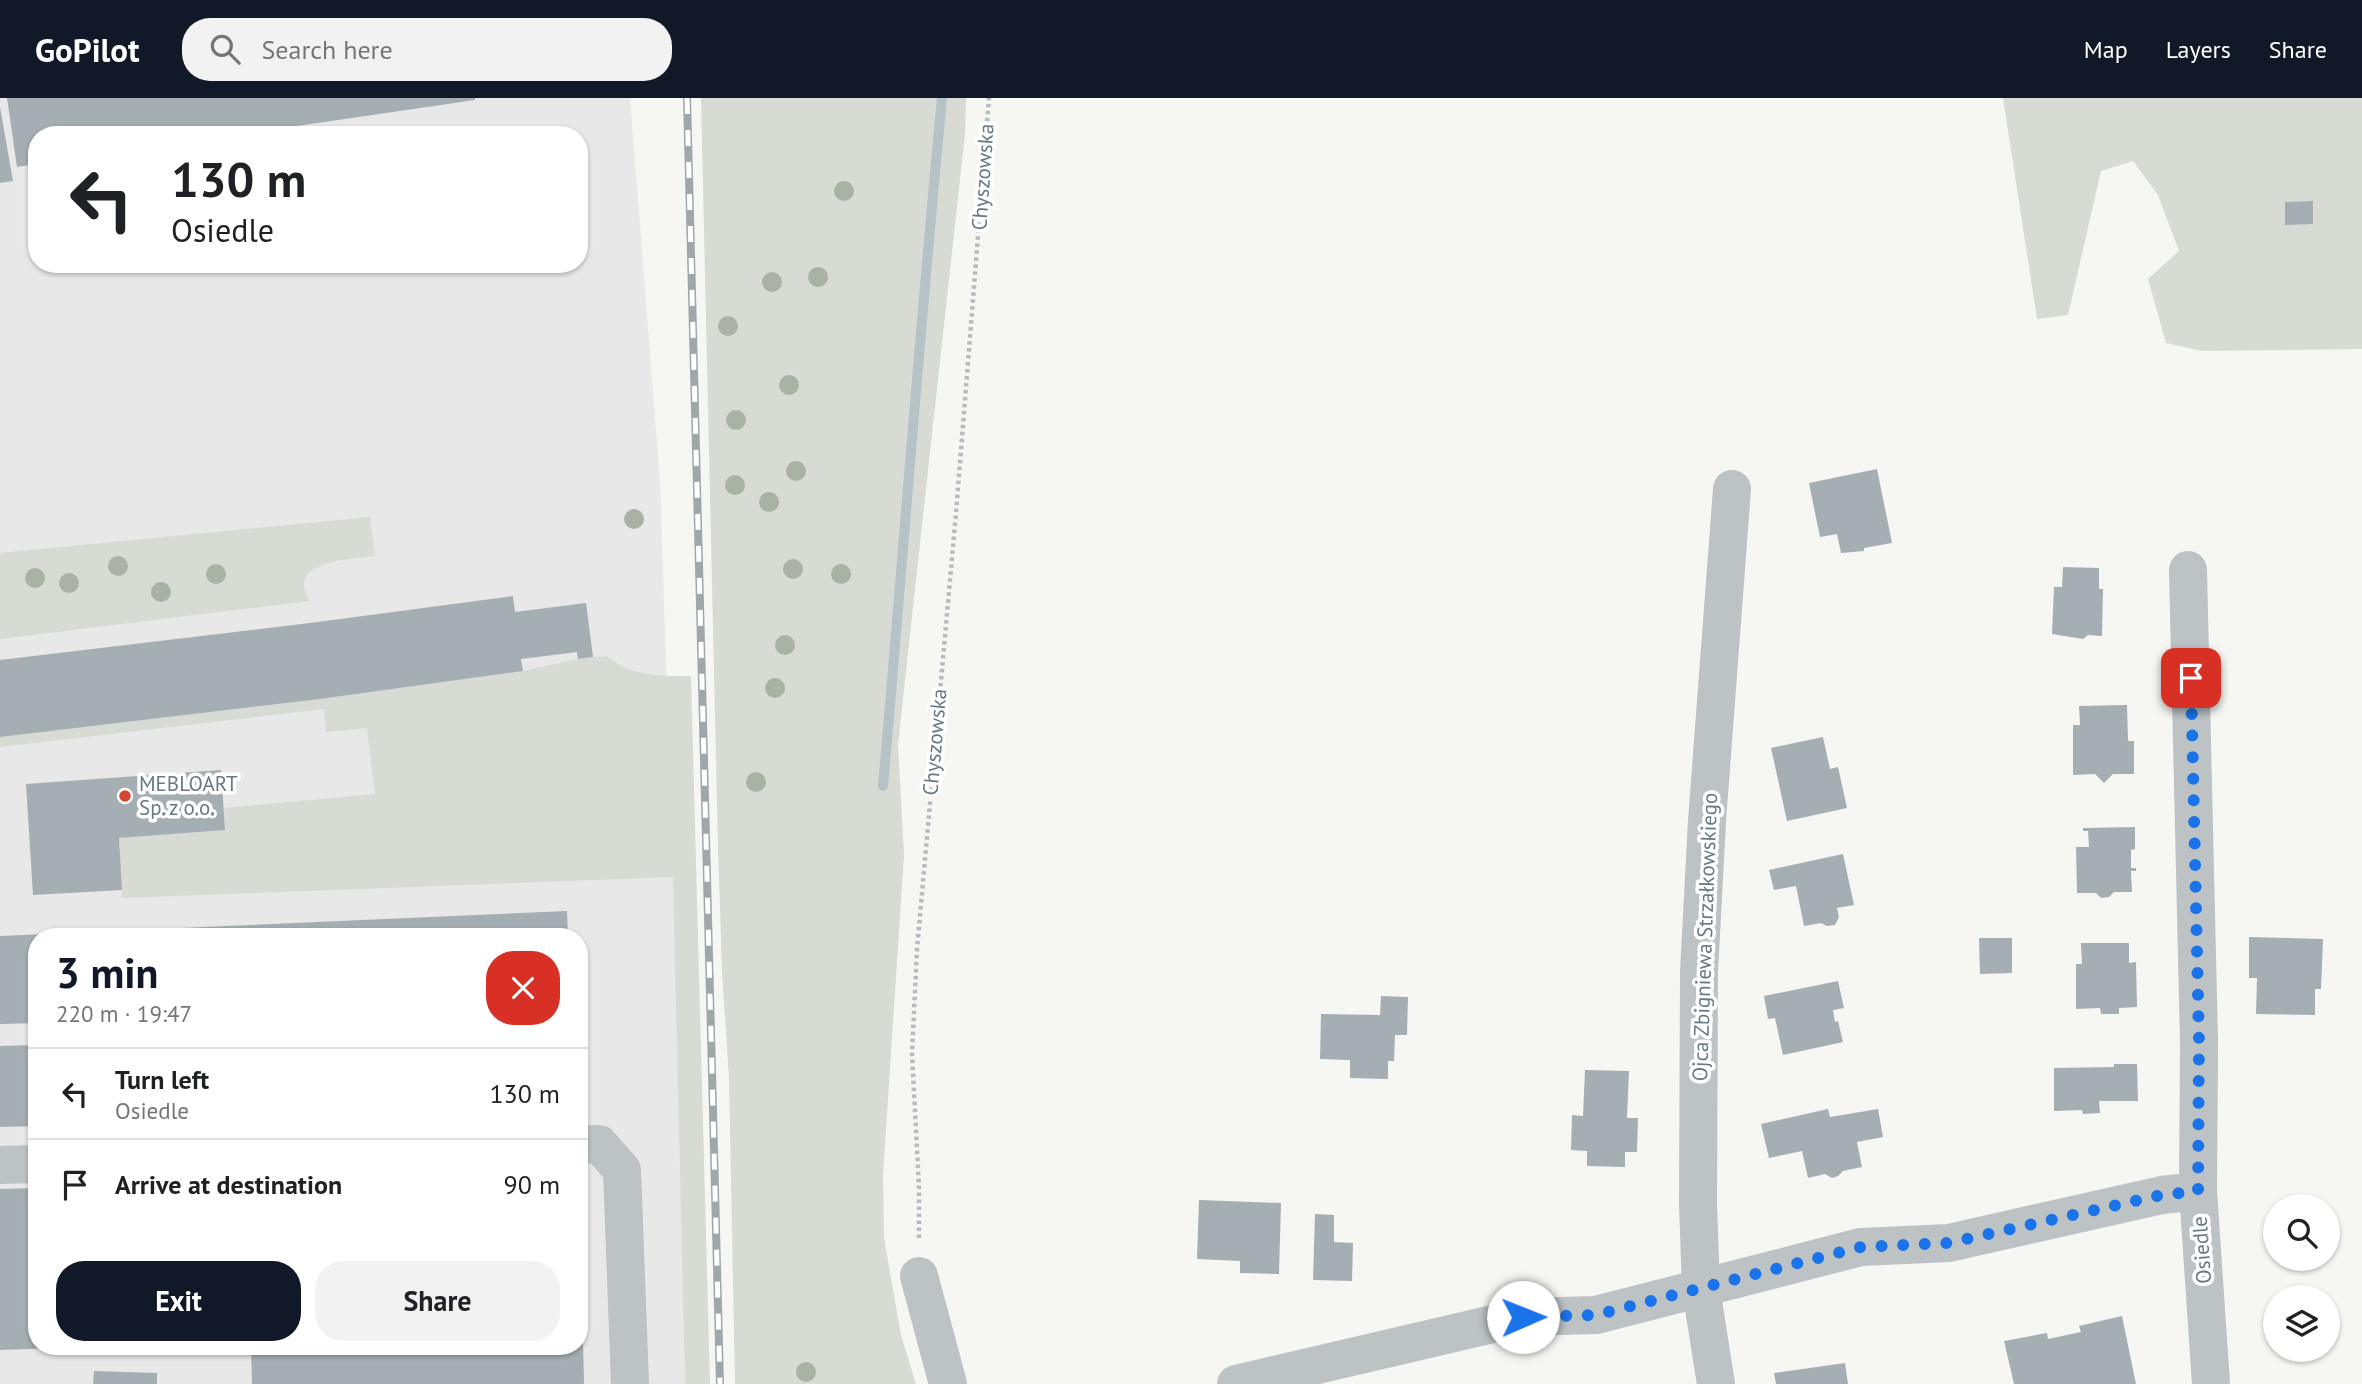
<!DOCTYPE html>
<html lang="en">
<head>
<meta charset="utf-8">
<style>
	body { margin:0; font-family:"PT Sans",sans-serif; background:#f2f2f2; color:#202124; height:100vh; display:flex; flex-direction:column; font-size:26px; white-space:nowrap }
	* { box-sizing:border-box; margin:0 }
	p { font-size:23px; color:#757577 }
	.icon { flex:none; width:38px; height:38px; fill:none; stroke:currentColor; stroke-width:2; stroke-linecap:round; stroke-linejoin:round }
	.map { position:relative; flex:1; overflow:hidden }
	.details { position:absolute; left:28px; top:830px; width:560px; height:427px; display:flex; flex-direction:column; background:#fff; border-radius:28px; box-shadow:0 2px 5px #0004 }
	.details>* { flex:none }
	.guide { position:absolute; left:28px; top:28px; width:560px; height:147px; border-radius:28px; box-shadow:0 2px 5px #0004; background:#fff; color:#202124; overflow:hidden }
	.fabs { position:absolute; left:2263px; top:1096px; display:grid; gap:14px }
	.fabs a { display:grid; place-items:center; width:77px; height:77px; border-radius:50%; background:#fff; box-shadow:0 2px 5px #0004; font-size:35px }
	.pin { position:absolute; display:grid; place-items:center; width:60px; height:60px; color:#fff; margin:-30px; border-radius:14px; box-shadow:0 4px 10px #0006 }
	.me { position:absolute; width:77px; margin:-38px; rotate:89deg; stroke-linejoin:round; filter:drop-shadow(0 0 5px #0008) }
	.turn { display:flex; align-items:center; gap:24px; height:147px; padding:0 28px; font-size:32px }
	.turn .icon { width:91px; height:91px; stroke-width:2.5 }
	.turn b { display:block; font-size:49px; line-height:60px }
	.round { display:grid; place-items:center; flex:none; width:74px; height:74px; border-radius:28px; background:#f2f2f2 }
	.summary { display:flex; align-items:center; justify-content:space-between; height:119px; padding:0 28px }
	h1 { font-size:42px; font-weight:700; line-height:52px; color:#111827 }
	.button { display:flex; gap:14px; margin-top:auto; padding:14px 28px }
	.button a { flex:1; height:80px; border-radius:28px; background:#111827; color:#fff; font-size:28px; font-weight:700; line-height:80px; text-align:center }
	.button a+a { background:#f2f2f2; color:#202124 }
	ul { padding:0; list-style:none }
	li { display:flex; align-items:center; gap:21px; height:91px; padding:0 28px; border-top:2px solid #e0e0e0 }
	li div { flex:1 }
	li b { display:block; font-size:26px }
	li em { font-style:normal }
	header { display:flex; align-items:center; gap:42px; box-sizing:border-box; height:98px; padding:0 35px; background:#111827; color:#fff }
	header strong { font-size:33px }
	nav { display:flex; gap:38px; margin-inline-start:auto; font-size:24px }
	.search { width:490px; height:63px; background:#f2f2f2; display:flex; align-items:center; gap:18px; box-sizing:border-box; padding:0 24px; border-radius:28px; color:#757577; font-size:26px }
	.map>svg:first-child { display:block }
	.built { fill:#e7e8e7; fill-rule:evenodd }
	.green { fill:#d7dbd3 }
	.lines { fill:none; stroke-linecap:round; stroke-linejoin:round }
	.stream { stroke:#b6c3c6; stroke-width:10 }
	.building { fill:#a5aeb2 }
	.path { stroke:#b8bbbd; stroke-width:4.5; stroke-dasharray:3.5 3.5; stroke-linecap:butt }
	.minor { stroke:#bdc2c5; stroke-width:38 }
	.rail-casing { stroke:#9fa7ab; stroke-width:8 }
	.rail { stroke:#fff; stroke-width:5; stroke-dasharray:16; stroke-linecap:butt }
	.tree { fill:#aab2a5 }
	.route { stroke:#1a73e8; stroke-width:12; stroke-dasharray:0 21.6 }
	.poi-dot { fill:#d74633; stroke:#fff; stroke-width:2.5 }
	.labels { text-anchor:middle; stroke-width:7; stroke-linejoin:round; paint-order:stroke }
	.street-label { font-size:21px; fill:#677982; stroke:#fff }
	.poi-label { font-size:21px; fill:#677982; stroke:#fff; text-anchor:start }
</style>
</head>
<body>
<header>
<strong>GoPilot</strong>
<div class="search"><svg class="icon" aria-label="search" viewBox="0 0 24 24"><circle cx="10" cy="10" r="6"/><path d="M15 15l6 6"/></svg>Search here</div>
<nav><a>Map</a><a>Layers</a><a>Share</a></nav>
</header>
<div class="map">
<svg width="2362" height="1286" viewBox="0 0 2362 1286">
	<rect width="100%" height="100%" fill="#f6f6f3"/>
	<!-- built -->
	<path class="built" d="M 0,0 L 630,0 L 660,384 L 675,835 L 685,1286 L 0,1286 ZM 37,37 L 579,37 L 579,166 L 37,166 ZM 37,838 L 579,838 L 579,1248 L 37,1248 Z"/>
	<!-- green -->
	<path class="green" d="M 701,0 L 966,0 L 965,36 L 898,646 L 904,757 L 883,1077 L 884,1140 L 901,1237 L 916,1286 L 735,1286 L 729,980 L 722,873 L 718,750 Z
		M 2003,0 L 2362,0 L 2362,251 L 2202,253 L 2166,245 L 2148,181 L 2179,153 L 2158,97 L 2133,63 L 2101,73 L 2068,217 L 2037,221 Z
		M 370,419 L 375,458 C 351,461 284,463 310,503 L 0,541 L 0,455 Z
		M 607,558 C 630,579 662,578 691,578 L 710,1286 L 685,1286 L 673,779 L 122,800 L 119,740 L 225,732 L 224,710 L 375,696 L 367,630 L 326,634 L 324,611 L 0,649 L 0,639 L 320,601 L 523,573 L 578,561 Z"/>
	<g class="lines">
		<!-- stream -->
		<path class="stream" d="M 883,688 C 903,459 920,229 942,0"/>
	</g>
	<!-- building -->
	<path class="building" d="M 7,0 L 475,0 L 475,2 L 236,37 L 37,37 L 37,66 L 17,69 Z
		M 0,9 L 13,83 L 0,85 Z
		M 2313,103 L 2313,126 L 2285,127 L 2285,104 Z
		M 1877,371 L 1892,445 L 1864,450 L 1864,453 L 1841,455 L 1837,436 L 1820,439 L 1809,385 Z
		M 2063,469 L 2099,470 L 2099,491 L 2103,491 L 2102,538 L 2088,537 L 2083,541 L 2052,536 L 2054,489 L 2062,489 Z
		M 513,498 L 515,514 L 586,505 L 593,559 L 578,561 L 577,554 L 521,561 L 523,573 L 320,601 L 0,639 L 0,562 L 310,525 Z
		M 2127,607 L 2128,643 L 2134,643 L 2134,676 L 2113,676 L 2104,685 L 2095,676 L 2073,677 L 2073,627 L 2080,627 L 2079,608 Z
		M 1823,639 L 1830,671 L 1838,669 L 1847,710 L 1787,723 L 1771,650 Z
		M 221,672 L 225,732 L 119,740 L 122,792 L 33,797 L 26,686 Z
		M 2135,729 L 2135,751 L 2131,752 L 2131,770 L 2136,770 L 2136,773 L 2131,773 L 2132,794 L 2114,794 L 2109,799 L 2101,800 L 2096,795 L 2077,795 L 2076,749 L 2089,749 L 2088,733 L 2083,733 L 2083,730 Z
		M 1843,756 L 1854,807 L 1837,810 L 1839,819 L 1835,827 L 1827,828 L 1821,825 L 1804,828 L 1796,788 L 1774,792 L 1769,772 Z
		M 567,813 L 568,838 L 37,838 L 37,925 L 0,926 L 0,838 Z
		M 2249,839 L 2323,841 L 2321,891 L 2315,891 L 2315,917 L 2256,916 L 2257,880 L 2249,880 Z
		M 1979,840 L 2012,840 L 2012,875 L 1980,876 Z
		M 2081,845 L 2129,845 L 2129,865 L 2136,864 L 2137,909 L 2119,910 L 2119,916 L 2101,916 L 2100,910 L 2076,911 L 2076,866 L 2082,866 Z
		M 1838,883 L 1844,910 L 1833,912 L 1835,924 L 1838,923 L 1843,944 L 1783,957 L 1775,920 L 1768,921 L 1764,898 Z
		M 1381,898 L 1408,899 L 1407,937 L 1395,937 L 1394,963 L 1388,963 L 1388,981 L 1350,980 L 1350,962 L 1320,961 L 1321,916 L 1380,917 Z
		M 37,947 L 37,1028 L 0,1029 L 0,948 Z
		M 2114,966 L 2137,966 L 2138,1003 L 2099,1003 L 2100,1015 L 2083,1016 L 2082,1012 L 2054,1013 L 2054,970 L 2114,969 Z
		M 1585,972 L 1629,973 L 1627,1020 L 1638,1020 L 1637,1054 L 1625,1054 L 1625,1069 L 1587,1068 L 1587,1053 L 1571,1052 L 1572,1017 L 1583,1018 Z
		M 1828,1011 L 1830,1019 L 1878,1011 L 1883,1039 L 1857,1044 L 1862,1069 L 1843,1073 L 1838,1078 L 1832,1080 L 1825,1076 L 1808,1080 L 1802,1053 L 1769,1060 L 1761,1026 Z
		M 37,1090 L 37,1248 L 59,1248 L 59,1250 L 0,1252 L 0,1091 Z
		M 1199,1102 L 1281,1105 L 1279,1176 L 1240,1175 L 1240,1163 L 1197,1161 Z
		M 1315,1116 L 1334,1117 L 1334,1144 L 1353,1145 L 1352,1183 L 1313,1182 Z
		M 579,1201 L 582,1201 L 584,1286 L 252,1286 L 251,1248 L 579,1248 Z
		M 2122,1218 L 2136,1286 L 2014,1286 L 2004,1243 L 2047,1235 L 2048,1241 L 2081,1234 L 2079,1228 Z
		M 1845,1265 L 1848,1286 L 1776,1286 L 1774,1275 Z
		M 94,1273 L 157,1275 L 157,1286 L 93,1286 Z"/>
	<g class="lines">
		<!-- path -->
		<path class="path" d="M 919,1140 L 919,1089 L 912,956 L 917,851 L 956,415 L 989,0"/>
		<!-- minor -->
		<path class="minor" d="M 2188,472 L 2199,944 L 2198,1093 L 2211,1286
			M 579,1047 L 599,1046 L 622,1072 L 630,1286
			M 0,1067 L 37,1066
			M 919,1178 L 948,1286
			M 1236,1286 L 1523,1219 L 1596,1217 L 1861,1149 L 1949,1145 L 2162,1097 L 2198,1093
			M 1716,1286 L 1701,1191 L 1698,1106 L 1699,874 L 1707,723 L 1732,391"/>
		<!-- rail casing -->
		<g class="rail-casing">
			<path id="rail" d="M 687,0 L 720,1286"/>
		</g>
		<!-- rail -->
		<use href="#rail" class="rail"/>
	</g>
	<!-- trees -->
	<g class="tree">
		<circle cx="844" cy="93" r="10"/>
		<circle cx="818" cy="179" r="10"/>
		<circle cx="772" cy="184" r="10"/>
		<circle cx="728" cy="228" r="10"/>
		<circle cx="789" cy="287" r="10"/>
		<circle cx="736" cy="322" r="10"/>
		<circle cx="796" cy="373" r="10"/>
		<circle cx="735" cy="387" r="10"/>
		<circle cx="769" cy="404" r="10"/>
		<circle cx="634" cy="421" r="10"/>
		<circle cx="118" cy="468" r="10"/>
		<circle cx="793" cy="471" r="10"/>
		<circle cx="216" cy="476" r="10"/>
		<circle cx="841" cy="476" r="10"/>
		<circle cx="35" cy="480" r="10"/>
		<circle cx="69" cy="485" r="10"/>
		<circle cx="161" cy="494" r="10"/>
		<circle cx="785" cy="547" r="10"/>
		<circle cx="775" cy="590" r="10"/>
		<circle cx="756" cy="684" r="10"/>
		<circle cx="806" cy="1274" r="10"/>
	</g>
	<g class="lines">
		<!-- route -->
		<path class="route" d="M 1523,1219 L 1596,1217 L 1861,1149 L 1949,1145 L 2162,1097 L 2198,1093 L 2199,944 L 2191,580"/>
	</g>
	<!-- markers -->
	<circle class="poi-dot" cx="125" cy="698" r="7"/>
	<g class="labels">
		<!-- street labels -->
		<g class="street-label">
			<text transform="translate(983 79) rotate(-86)" y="7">Chyszowska</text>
			<text transform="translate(935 644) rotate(-85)" y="7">Chyszowska</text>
			<text transform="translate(1705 839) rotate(-88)" y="7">Ojca Zbigniewa Strzałkowskiego</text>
			<text transform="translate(2202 1152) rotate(-94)" y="7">Osiedle</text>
		</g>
		<!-- poi labels -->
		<g class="poi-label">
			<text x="139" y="693">MEBLOART<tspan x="139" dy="24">Sp. z o.o.</tspan></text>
		</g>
	</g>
</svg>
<div class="fabs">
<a><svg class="icon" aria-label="search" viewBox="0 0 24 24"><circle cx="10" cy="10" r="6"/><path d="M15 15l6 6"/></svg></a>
<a><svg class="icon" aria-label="layers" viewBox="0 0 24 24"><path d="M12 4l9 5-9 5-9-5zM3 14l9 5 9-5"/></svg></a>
</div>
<div class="pin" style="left:2191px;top:580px;background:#d93025"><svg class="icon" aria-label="arrive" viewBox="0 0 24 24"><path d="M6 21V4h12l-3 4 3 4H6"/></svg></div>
<svg class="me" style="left:1523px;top:1219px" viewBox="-20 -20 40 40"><circle r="19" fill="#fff"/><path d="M0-13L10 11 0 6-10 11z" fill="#1a73e8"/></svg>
<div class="guide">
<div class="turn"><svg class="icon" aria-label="left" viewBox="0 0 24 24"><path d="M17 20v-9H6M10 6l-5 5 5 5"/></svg><div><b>130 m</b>Osiedle</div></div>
</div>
<section class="details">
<div class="summary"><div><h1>3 min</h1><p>220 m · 19:47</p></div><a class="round" style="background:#d93025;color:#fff"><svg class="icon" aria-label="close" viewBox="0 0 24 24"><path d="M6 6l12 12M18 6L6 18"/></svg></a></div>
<ul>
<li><svg class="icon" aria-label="left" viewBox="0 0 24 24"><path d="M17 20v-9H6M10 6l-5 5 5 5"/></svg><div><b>Turn left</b><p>Osiedle</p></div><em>130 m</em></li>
<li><svg class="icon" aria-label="arrive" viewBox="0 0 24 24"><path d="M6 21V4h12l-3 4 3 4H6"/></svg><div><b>Arrive at destination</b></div><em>90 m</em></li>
</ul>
<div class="button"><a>Exit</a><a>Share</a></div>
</section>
</div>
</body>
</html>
